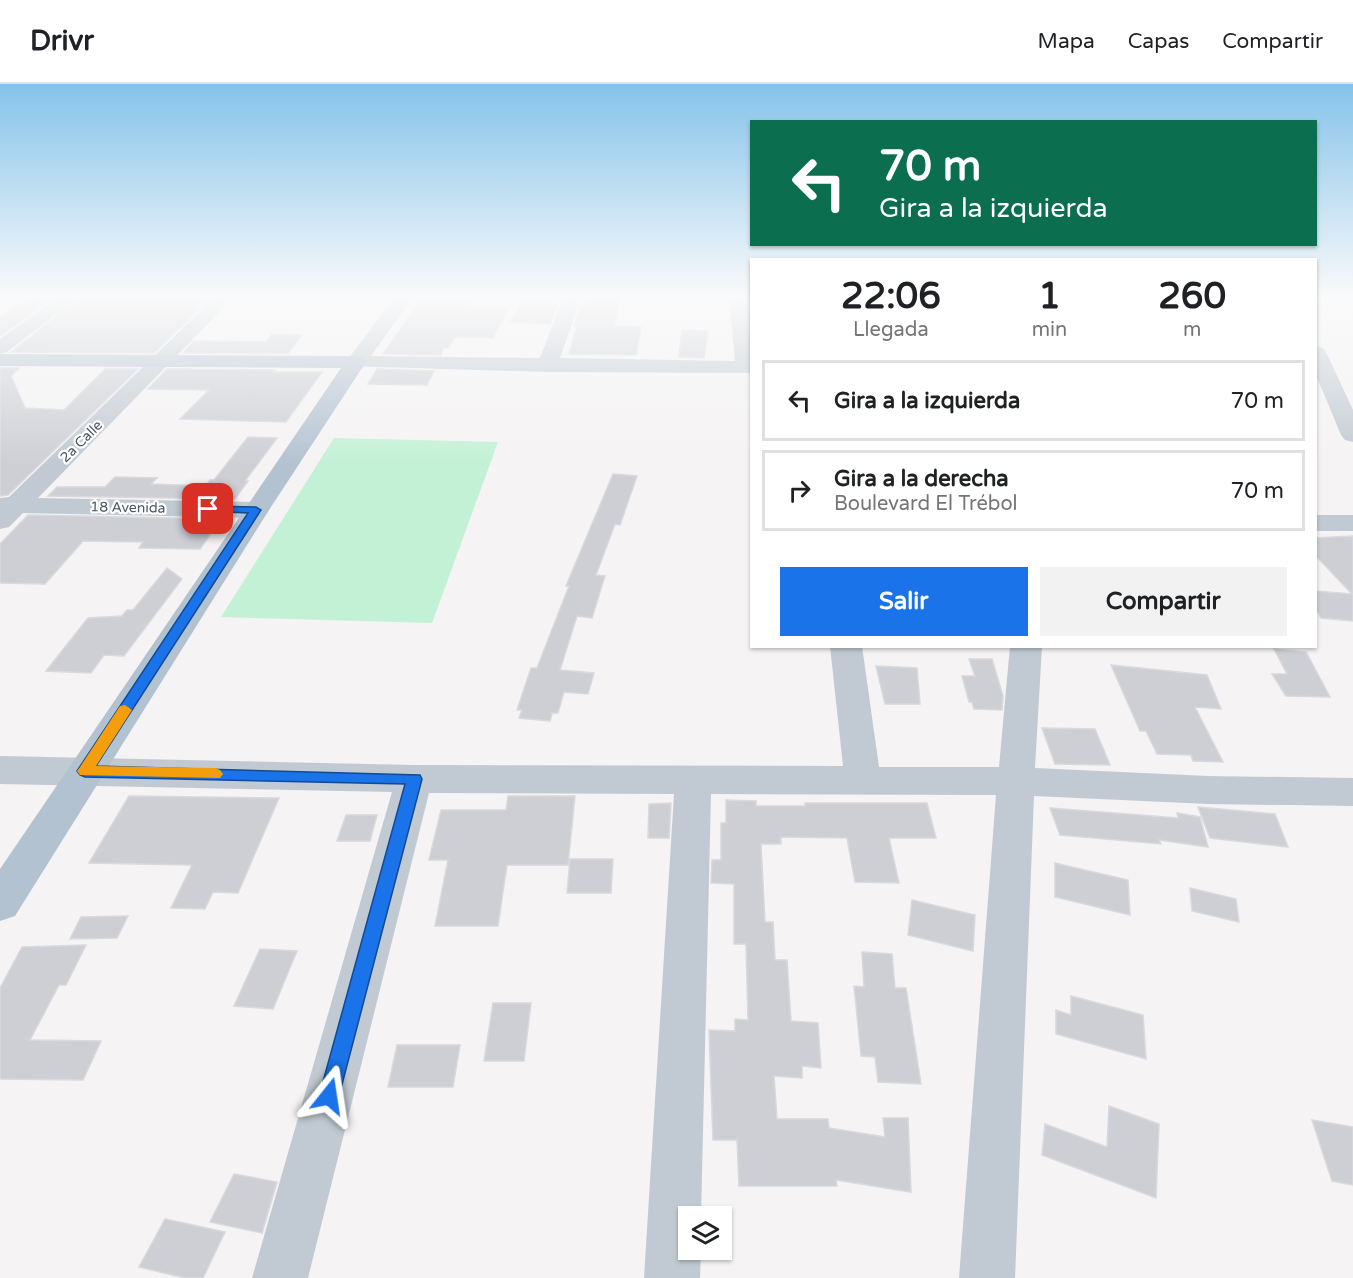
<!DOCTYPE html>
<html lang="es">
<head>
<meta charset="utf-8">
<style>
	body { margin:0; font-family:"Varela Round",sans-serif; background:#f2f2f2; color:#202124; height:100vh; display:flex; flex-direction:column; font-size:22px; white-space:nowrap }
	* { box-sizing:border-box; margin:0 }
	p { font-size:20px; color:#757577 }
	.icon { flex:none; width:33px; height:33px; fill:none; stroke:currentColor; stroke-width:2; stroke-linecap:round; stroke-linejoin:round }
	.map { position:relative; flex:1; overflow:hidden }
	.details { position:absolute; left:750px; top:174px; width:567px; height:390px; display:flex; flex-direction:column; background:#fff; border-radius:0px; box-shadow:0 2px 4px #0004 }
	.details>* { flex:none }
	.hud { position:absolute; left:750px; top:36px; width:567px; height:126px; border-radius:0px; box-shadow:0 2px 4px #0004; background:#0b6e4f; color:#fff; overflow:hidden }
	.buttons { position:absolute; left:678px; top:1122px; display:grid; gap:12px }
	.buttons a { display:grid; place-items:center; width:54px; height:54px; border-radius:0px; background:#fff; box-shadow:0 2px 4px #0004; font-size:30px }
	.pin { position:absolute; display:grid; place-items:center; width:51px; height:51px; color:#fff; margin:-26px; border-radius:12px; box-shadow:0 3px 9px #0006 }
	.me { position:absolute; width:66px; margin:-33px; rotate:15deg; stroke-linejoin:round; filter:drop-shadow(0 0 4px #0008) }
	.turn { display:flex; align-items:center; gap:21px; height:126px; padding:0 30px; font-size:27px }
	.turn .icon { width:78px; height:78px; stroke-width:2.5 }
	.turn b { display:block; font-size:42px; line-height:51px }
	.eta { display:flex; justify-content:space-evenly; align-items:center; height:102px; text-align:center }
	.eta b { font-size:36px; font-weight:700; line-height:42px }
	.button { display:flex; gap:12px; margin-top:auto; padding:12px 30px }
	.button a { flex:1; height:69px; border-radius:0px; background:#1a73e8; color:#fff; font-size:24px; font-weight:700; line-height:69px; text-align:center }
	.button a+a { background:#f2f2f2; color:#202124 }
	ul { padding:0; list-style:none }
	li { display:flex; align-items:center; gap:18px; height:81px; margin:0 12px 9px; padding:0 18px; border:3px solid #e0e0e0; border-radius:0px }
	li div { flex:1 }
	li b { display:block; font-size:22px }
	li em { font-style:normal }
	header { display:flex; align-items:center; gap:36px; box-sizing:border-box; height:84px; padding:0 30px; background:#fff; border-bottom:2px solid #e0e0e0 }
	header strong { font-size:28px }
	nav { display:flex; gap:33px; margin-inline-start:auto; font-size:21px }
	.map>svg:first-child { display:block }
	.green { fill:#c3f1d5 }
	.building { fill:#cdcfd5; stroke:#d7d9de; stroke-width:1.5 }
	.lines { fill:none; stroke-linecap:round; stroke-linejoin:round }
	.minor { fill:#c1cad2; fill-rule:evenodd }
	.major { fill:#b3c2d1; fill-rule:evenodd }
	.route { fill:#1a73e8; stroke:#114b97; stroke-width:1.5 }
	.slow { fill:#f59e0b }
	.labels { text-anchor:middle; stroke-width:4.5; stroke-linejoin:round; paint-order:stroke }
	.far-street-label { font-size:14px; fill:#4a5661; stroke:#fff }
</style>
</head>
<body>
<header>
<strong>Drivr</strong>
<nav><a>Mapa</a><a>Capas</a><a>Compartir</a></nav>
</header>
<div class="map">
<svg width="1353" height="1194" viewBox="0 0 1353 1194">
	<rect width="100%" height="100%" fill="#f5f3f3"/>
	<!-- green -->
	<path class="green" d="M 334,354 L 498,358 L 432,539 L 221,533 Z"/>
	<!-- building -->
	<path class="building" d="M 27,214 L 54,214 L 0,252 L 0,233 Z
		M 79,214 L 211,214 L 154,269 L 11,268 Z
		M 422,214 L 472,215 L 468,223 L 509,223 L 493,254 L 455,253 L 448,264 L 443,264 L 441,271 L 383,270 Z
		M 587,214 L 621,214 L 614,242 L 641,243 L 636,271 L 569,270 L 577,242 L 574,242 L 581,220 L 585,220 Z
		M 525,216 L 559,219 L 550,240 L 510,238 Z
		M 682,246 L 708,247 L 704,274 L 679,273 Z
		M 272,250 L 302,251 L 288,269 L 183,269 L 194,257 L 266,258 Z
		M 0,284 L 19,284 L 11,292 L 25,324 L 64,326 L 105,285 L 138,285 L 8,411 L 0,412 Z
		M 167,285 L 275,286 L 273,288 L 322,288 L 286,338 L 180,335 L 209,306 L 148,305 Z
		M 377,285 L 434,287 L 427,301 L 368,300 Z
		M 248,353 L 277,354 L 245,397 L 248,397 L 235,415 L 48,412 L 57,403 L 105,403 L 115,393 L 157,394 L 151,400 L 206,402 L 210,396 L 214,396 Z
		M 613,390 L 637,392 L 620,441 L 615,440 L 596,491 L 605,492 L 592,534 L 577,532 L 560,586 L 594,589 L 588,610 L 564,608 L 558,629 L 552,629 L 550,637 L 519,634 L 522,626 L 517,626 L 531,584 L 537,584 L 569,502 L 566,502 Z
		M 28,431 L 221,435 L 200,465 L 139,464 L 143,458 L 83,457 L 45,500 L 0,499 L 0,460 Z
		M 1353,452 L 1353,537 L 1321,534 L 1316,525 L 1316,507 L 1352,510 L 1316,472 L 1316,454 Z
		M 167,484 L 182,495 L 124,572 L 104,571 L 91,589 L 46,587 L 88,534 L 122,532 L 127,526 L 133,526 Z
		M 1274,565 L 1306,568 L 1330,613 L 1286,612 L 1272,590 L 1287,590 Z
		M 969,575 L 992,575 L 1003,612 L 1002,626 L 974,625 L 972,618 L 969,618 L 962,592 L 975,592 Z
		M 1111,581 L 1207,591 L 1221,625 L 1195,623 L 1223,678 L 1193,677 L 1191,671 L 1157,670 L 1146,647 L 1140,647 Z
		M 876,582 L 917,584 L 920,620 L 885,620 Z
		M 1042,644 L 1095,645 L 1110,681 L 1055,680 Z
		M 129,712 L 279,714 L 238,809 L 213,808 L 205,825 L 171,824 L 192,781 L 89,779 Z
		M 508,712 L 575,712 L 568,781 L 507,781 L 498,842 L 435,842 L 448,776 L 429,776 L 441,726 L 506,726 Z
		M 726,716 L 756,717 L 756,722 L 805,722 L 805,719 L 927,719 L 936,754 L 889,754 L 899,799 L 855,798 L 847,754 L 781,753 L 781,760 L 761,760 L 765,838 L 773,838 L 775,876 L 787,876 L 791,937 L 818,939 L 821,984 L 802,982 L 802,994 L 774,992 L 777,1035 L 828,1035 L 829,1044 L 885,1053 L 883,1034 L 908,1034 L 911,1108 L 836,1096 L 837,1102 L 739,1102 L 737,1056 L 713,1056 L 709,946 L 735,947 L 735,935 L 748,936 L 746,860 L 734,860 L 734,800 L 711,799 L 712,776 L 721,776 L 721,739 L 726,739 Z
		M 671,719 L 669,754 L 648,754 L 649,720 Z
		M 1198,723 L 1275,730 L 1288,763 L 1210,754 Z
		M 1050,724 L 1178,734 L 1177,729 L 1200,733 L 1208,763 L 1159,756 L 1161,760 L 1060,751 Z
		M 346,731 L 377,731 L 370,757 L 337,757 Z
		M 570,775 L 613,775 L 611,809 L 567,809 Z
		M 1055,779 L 1128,796 L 1130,831 L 1055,813 Z
		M 1190,804 L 1236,815 L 1239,838 L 1192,827 Z
		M 912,816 L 975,831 L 973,867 L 908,851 Z
		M 128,832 L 117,854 L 70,855 L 81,833 Z
		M 86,861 L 66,901 L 59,901 L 30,956 L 101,957 L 83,996 L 0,995 L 0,904 L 22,863 Z
		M 260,865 L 297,867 L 273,925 L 234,922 Z
		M 862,868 L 892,870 L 895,904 L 906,904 L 921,1000 L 878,998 L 875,973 L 861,972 L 854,902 L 864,903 Z
		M 1071,912 L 1143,931 L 1146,975 L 1056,950 L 1056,926 L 1071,931 Z
		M 493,919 L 531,919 L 524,977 L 484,977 Z
		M 397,961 L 460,961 L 453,1003 L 388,1003 Z
		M 1109,1022 L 1159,1040 L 1156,1114 L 1042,1071 L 1045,1040 L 1107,1063 Z
		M 1312,1036 L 1353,1043 L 1353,1101 L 1332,1097 Z
		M 234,1090 L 277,1098 L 262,1149 L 210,1138 Z
		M 165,1135 L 225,1148 L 203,1194 L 185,1194 L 139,1183 Z"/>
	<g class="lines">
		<!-- minor -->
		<path class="minor" d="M 57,214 L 77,214 L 7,268 L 0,270 L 0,255 Z
			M 214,214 L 233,214 L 38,414 L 256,418 L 265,420 L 269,426 L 265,432 L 256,434 L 23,429 L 9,443 L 0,445 L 0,414 L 9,413 Z
			M 394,214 L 412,214 L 371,272 L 540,274 L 563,214 L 581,214 L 560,274 L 735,277 L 729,214 L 747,214 L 752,247 L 752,289 L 547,288 L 349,282 L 346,278 Z
			M 1316,262 L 1323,264 L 1326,268 L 1353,326 L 1353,358 L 1345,356 L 1341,351 L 1316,291 Z
			M 1316,431 L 1353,431 L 1353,447 L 1316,447 Z
			M 830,562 L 862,562 L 879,683 L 999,683 L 1010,562 L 1042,562 L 1035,684 L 1208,692 L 1353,694 L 1353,722 L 1208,720 L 1034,712 L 1015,1194 L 959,1194 L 996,711 L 711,710 L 701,1132 L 688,1132 L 688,1166 L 701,1166 L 700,1194 L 644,1194 L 674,710 L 429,709 L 308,1194 L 252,1194 L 392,708 L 0,700 L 0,672 L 414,681 L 843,682 Z"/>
		<!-- major -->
		<path class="major" d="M 0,270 L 356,272 L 363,274 L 366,278 L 269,426 L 15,832 L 0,837 L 0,785 L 341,284 L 0,282 Z"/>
	</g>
	<!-- sky -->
	<linearGradient id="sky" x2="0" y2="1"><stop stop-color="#85c3ea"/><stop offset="0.56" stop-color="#fafafa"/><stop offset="1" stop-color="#fafafa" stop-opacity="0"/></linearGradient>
	<rect width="1353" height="381" fill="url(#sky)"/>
	<!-- route -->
	<path class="route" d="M 208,422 L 256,423 L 261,426 L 96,682 L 420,691 L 422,695 L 339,1012 L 336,1020 L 329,1022 L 322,1020 L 319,1012 L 405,700 L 85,693 L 80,691 L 77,687 L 248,429 L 204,427 L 202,425 Z"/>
	<!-- slow -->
	<path class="slow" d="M 125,621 L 132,626 L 96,682 L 215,684 L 220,686 L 223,690 L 220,694 L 80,691 L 77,687 L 80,683 L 120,622 Z"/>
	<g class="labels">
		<!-- far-street labels -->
		<g class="far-street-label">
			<text transform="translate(81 357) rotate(-45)" y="5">2a Calle</text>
			<text transform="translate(128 423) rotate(1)" y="5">18 Avenida</text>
		</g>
	</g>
</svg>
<div class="buttons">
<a><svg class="icon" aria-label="layers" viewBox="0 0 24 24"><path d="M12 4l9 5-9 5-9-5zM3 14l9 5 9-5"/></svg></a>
</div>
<div class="pin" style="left:208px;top:425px;background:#d93025"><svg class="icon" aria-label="arrive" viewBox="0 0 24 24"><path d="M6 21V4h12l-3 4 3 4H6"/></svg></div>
<svg class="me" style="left:329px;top:1012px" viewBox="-20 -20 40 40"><path d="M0-17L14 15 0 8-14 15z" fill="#1a73e8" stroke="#fff" stroke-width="4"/></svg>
<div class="hud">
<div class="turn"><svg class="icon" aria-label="left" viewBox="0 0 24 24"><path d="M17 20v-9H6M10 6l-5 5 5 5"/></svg><div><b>70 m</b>Gira a la izquierda</div></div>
</div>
<section class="details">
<div class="eta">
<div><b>22:06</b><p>Llegada</p></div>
<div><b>1</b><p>min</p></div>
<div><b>260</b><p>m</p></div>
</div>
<ul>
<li><svg class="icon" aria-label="left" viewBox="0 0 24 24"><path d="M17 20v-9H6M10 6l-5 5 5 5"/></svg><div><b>Gira a la izquierda</b></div><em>70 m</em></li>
<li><svg class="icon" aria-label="right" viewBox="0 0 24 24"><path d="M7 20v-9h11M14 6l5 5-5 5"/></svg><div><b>Gira a la derecha</b><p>Boulevard El Trébol</p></div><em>70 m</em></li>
</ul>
<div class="button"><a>Salir</a><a>Compartir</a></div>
</section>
</div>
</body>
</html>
